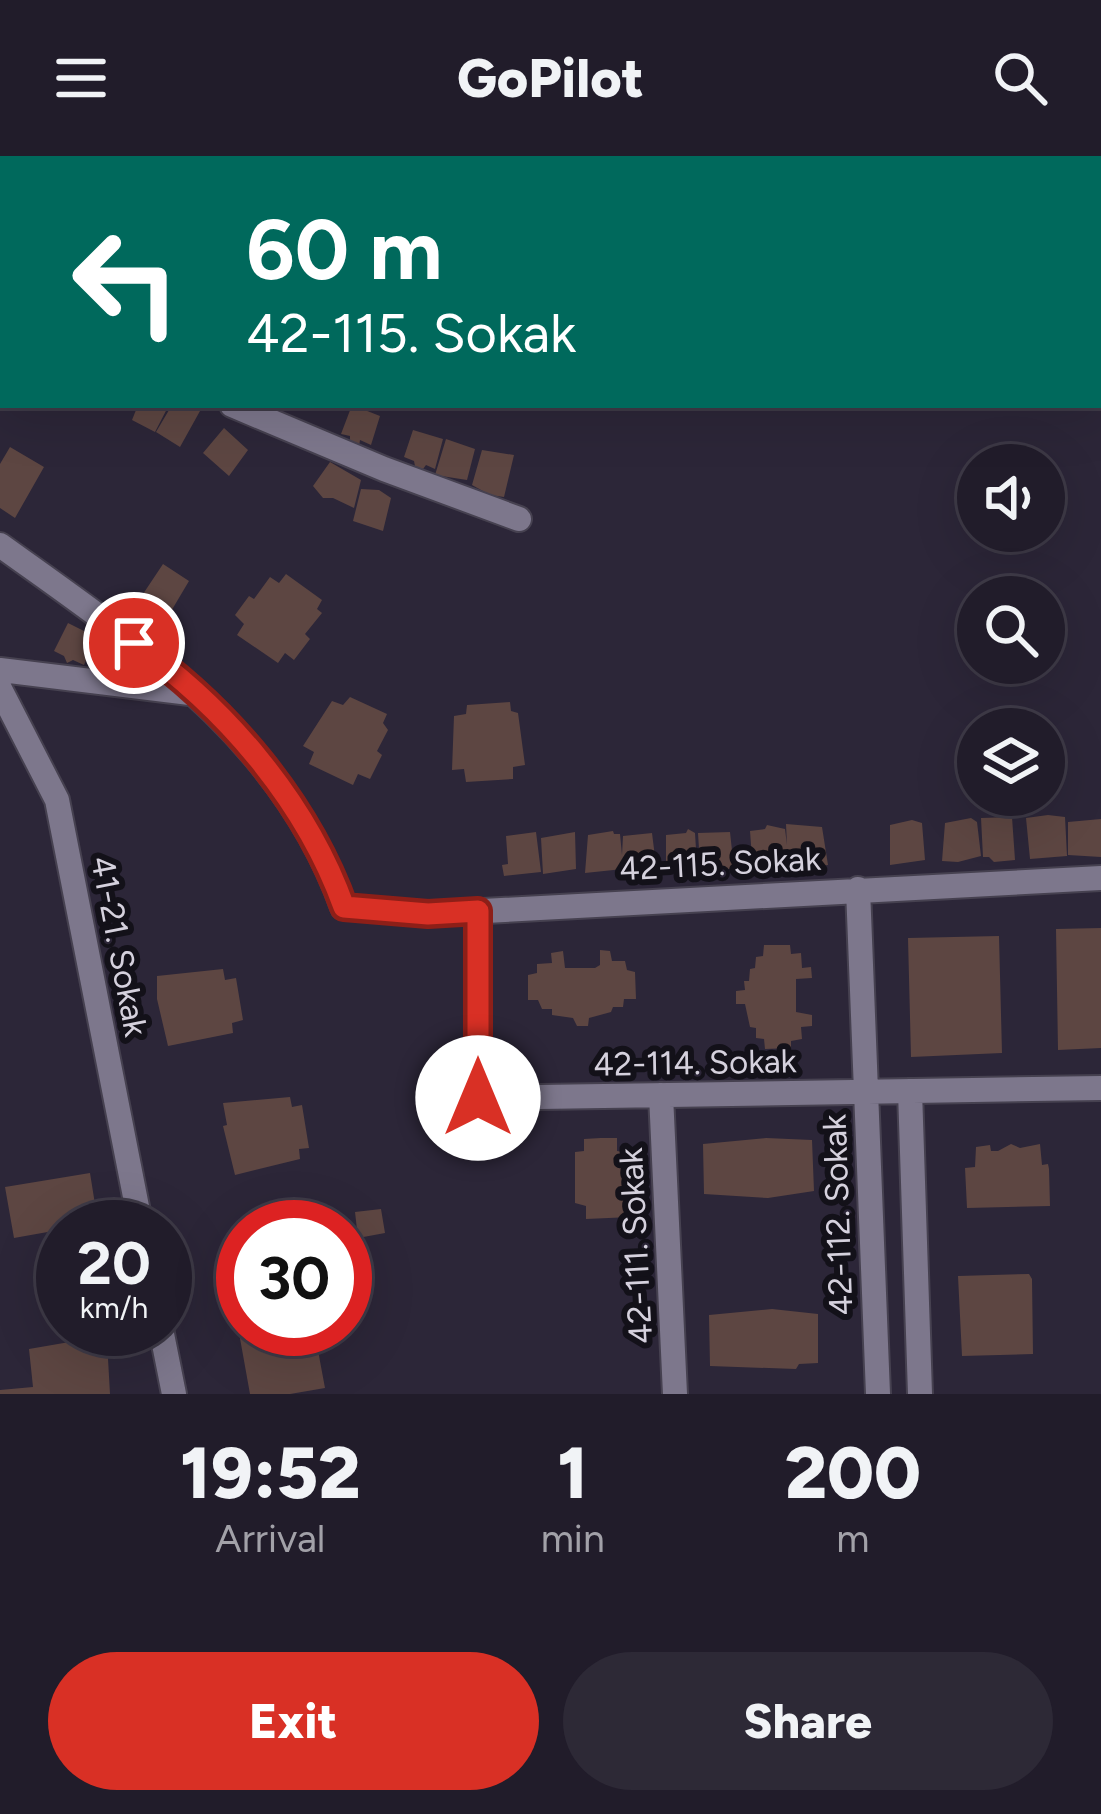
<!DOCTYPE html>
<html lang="en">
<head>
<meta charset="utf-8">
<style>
	body { margin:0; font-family:Figtree,sans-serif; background:#2d2936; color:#f1f3f6; height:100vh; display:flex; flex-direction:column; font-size:45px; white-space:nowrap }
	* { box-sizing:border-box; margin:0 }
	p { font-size:39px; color:#a2a1a8 }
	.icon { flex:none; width:66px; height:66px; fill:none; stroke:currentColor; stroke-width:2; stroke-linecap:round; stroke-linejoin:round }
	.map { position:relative; height:1238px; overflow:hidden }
	.details { display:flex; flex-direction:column; background:#211c2a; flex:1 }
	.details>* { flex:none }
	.top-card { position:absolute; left:0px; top:0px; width:1101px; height:252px; box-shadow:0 12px 48px #0002,0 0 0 3px #3e3a47; background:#00695c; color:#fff; overflow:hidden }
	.controls { position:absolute; left:957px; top:288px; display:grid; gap:24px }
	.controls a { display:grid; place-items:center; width:108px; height:108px; border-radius:50%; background:#211c2a; box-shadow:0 12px 48px #0002,0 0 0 3px #3e3a47; font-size:60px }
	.speed { position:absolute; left:36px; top:1044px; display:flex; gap:24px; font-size:60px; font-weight:700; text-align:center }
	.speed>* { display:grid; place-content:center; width:156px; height:156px; border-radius:50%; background:#211c2a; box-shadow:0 12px 48px #0002,0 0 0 3px #3e3a47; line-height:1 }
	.speed small { font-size:30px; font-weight:400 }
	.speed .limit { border:18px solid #d22; background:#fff; color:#111 }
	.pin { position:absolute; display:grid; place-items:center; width:102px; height:102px; color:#fff; margin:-51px; border:6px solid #fff; border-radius:50%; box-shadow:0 3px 12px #0007 }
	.me { position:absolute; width:132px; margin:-66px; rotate:0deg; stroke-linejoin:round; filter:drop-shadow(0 0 9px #0008) }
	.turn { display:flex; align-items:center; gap:42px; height:252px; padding:0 48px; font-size:54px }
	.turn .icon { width:156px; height:156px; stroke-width:2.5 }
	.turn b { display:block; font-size:84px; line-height:102px }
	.eta { display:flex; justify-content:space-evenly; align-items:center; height:204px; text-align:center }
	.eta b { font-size:72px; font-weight:800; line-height:84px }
	.button { display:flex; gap:24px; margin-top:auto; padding:24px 48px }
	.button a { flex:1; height:138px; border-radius:72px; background:#d93025; color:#fff; font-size:48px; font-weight:800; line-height:138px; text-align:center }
	.button a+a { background:#2d2936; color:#f1f3f6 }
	header { display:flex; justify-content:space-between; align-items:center; height:156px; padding:0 48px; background:#211c2a; font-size:54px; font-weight:800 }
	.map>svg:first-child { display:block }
	.building { fill:#5d4642 }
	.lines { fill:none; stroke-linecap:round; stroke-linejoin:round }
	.minor-casing { stroke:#464150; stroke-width:28 }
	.minor { stroke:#7d778c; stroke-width:24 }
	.route-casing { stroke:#8d1f18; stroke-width:30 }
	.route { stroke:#d93025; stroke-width:21 }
	.labels { text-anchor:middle; stroke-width:12; stroke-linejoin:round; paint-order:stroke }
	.street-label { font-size:33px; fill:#d5d1dd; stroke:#131119 }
</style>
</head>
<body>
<header><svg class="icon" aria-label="menu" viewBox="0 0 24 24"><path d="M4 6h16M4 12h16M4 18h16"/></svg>GoPilot<svg class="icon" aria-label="search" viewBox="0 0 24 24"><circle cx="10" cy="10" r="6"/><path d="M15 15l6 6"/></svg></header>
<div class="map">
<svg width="1101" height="1238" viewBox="0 0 1101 1238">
	<rect width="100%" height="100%" fill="#2c2638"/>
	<!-- building -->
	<path class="building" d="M 138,249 L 169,249 L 155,276 L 132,264 Z
		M 172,249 L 190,249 L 200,255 L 180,291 L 156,276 Z
		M 352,249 L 380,260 L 371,289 L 360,284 L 359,290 L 350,286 L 350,280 L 341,278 Z
		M 224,272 L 248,294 L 229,320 L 203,297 Z
		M 413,274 L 443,283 L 435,313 L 426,309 L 423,313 L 415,310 L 414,305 L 404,301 Z
		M 446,283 L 475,293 L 467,324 L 435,319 Z
		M 10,291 L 44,311 L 15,362 L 0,352 L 0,308 Z
		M 482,294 L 514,299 L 504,341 L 490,339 L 472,329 Z
		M 330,306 L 361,324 L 354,352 L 333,342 L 323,342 L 313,330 Z
		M 361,333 L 379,334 L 391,342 L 383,375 L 353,365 Z
		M 163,408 L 189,425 L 170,457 L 143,438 Z
		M 286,418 L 322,444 L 317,453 L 322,457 L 305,478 L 310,483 L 294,504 L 285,497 L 278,507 L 237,479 L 244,468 L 235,459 L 249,440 L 254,443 L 270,421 L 279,427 Z
		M 68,467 L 96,481 L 84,509 L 73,504 L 67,507 L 64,500 L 54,495 Z
		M 350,541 L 387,558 L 383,567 L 388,574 L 377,595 L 382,599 L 370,623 L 358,618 L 353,629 L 309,608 L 314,596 L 303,590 L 332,545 L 343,549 Z
		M 510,546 L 511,555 L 518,557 L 525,609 L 513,611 L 513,623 L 466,626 L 464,613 L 452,614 L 454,560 L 466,558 L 467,549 Z
		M 1048,659 L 1065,661 L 1067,700 L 1030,703 L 1026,662 Z
		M 1012,661 L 1015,704 L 994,706 L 989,701 L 983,701 L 981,662 Z
		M 971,662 L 977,666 L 981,700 L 958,706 L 942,705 L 945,667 Z
		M 1101,663 L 1101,701 L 1068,699 L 1068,666 Z
		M 912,664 L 922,667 L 925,704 L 890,709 L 890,669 Z
		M 786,668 L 822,671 L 828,709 L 804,712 L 803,707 L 788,708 L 772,709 L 769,714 L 748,714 L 748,703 L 752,702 L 750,675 L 765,673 L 767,669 L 785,673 L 787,689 Z
		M 688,673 L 695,677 L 697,709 L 666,714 L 666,679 L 686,677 Z
		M 613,675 L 614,678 L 620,678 L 622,699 L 623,680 L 652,677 L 656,709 L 628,718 L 622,705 L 623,713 L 585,717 L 588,679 Z
		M 536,676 L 541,716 L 504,720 L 502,709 L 508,708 L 506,680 Z
		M 575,676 L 576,713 L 543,718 L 541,682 Z
		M 730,676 L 734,713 L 712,713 L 710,709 L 700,709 L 698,677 Z
		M 1101,772 L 1101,892 L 1058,894 L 1056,773 Z
		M 999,780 L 1002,897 L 911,901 L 908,782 Z
		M 764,789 L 790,789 L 791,798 L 801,797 L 802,812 L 811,811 L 812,822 L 796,823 L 796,856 L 812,859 L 812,870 L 801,871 L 802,883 L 791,885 L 791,892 L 765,893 L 764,883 L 756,882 L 756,872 L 750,871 L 745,848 L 736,848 L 736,835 L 745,834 L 744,825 L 749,825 L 750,813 L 755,812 L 756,801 L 763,800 Z
		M 600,794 L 610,795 L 612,805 L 625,805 L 627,814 L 635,816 L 636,843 L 624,843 L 623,851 L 613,851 L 611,856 L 589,862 L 588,870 L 577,870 L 573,862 L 552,859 L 552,853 L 542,853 L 538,844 L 528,844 L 528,819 L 537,817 L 537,808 L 552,807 L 551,797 L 563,795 L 565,812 L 595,812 L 600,809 Z
		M 223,813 L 225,824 L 236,822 L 243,864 L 232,867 L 233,877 L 168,890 L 157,843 L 157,820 Z
		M 290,941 L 292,951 L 302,949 L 309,992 L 299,993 L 300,1003 L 235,1019 L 223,970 L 227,969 L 223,947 Z
		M 601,982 L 617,982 L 617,995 L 628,997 L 631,1061 L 586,1063 L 586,1050 L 575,1047 L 575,996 L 584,995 L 584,983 Z
		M 766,982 L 812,984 L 814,1035 L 768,1042 L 704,1038 L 703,988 Z
		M 1011,988 L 1020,992 L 1040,988 L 1042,1009 L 1048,1008 L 1049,1013 L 1050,1050 L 967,1052 L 965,1012 L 975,1011 L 976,991 L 990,989 L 991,995 L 998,995 Z
		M 90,1017 L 98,1067 L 14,1082 L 5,1031 Z
		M 381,1053 L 385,1077 L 358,1082 L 355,1056 Z
		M 1029,1118 L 1032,1123 L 1033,1198 L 962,1200 L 958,1120 Z
		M 243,1147 L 243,1173 L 314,1173 L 325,1232 L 290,1238 L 250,1238 L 234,1149 Z
		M 772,1153 L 818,1158 L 818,1207 L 799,1208 L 796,1213 L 710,1210 L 709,1159 Z
		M 81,1184 L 82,1189 L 107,1185 L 110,1238 L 0,1238 L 0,1234 L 33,1231 L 29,1193 Z"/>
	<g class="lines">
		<!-- minor casing -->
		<g class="minor-casing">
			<path id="minor" d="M 634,0 L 649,3
				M 251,3 L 255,0
				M 1098,96 L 1101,97
				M 0,113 L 3,112
				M 0,160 L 3,162
				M 232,249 L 384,313 L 519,363
				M 0,389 C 139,489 283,582 343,751 L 428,758 L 1101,722
				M 0,514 L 198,538
				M 0,533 L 57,644 L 141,1071
				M 858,733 L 878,1238
				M 478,755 L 478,942 L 1101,932
				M 910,935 L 920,1238
				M 661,939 L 675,1238
				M 161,1173 L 174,1238"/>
		</g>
		<!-- minor -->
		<use href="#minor" class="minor"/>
	</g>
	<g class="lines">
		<!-- route casing -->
		<g class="route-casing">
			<path id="route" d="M 134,487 C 225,551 306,645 344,751 L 428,758 L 478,755 L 478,942"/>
		</g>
		<!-- route -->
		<use href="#route" class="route"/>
	</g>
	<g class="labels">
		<!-- street labels -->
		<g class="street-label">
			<text transform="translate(720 707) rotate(-3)" y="12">42-115. Sokak</text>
			<text transform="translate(120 790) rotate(79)" y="12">41-21. Sokak</text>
			<text transform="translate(695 906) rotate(-1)" y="12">42-114. Sokak</text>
			<text transform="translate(837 1059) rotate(-92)" y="12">42-112. Sokak</text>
			<text transform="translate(635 1090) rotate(-93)" y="12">42-111. Sokak</text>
		</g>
	</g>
</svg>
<div class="controls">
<a><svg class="icon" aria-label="sound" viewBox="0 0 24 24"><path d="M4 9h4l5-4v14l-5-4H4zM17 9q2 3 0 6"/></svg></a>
<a><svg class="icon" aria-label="search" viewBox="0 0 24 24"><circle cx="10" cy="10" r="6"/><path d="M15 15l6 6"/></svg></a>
<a><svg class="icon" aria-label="layers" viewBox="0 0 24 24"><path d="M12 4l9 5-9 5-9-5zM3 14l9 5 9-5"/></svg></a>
</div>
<div class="speed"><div>20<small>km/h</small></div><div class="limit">30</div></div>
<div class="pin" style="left:134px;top:487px;background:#d93025"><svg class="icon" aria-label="arrive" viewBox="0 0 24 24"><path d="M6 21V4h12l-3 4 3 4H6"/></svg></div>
<svg class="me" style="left:478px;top:942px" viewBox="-20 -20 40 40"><circle r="19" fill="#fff"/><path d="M0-13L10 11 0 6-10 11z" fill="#d93025"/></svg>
<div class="top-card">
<div class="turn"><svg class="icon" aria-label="left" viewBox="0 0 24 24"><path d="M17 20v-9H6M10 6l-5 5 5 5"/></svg><div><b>60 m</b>42-115. Sokak</div></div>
</div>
</div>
<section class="details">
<div class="eta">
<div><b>19:52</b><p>Arrival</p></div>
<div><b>1</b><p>min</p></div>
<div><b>200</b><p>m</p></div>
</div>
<div class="button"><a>Exit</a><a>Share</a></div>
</section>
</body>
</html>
